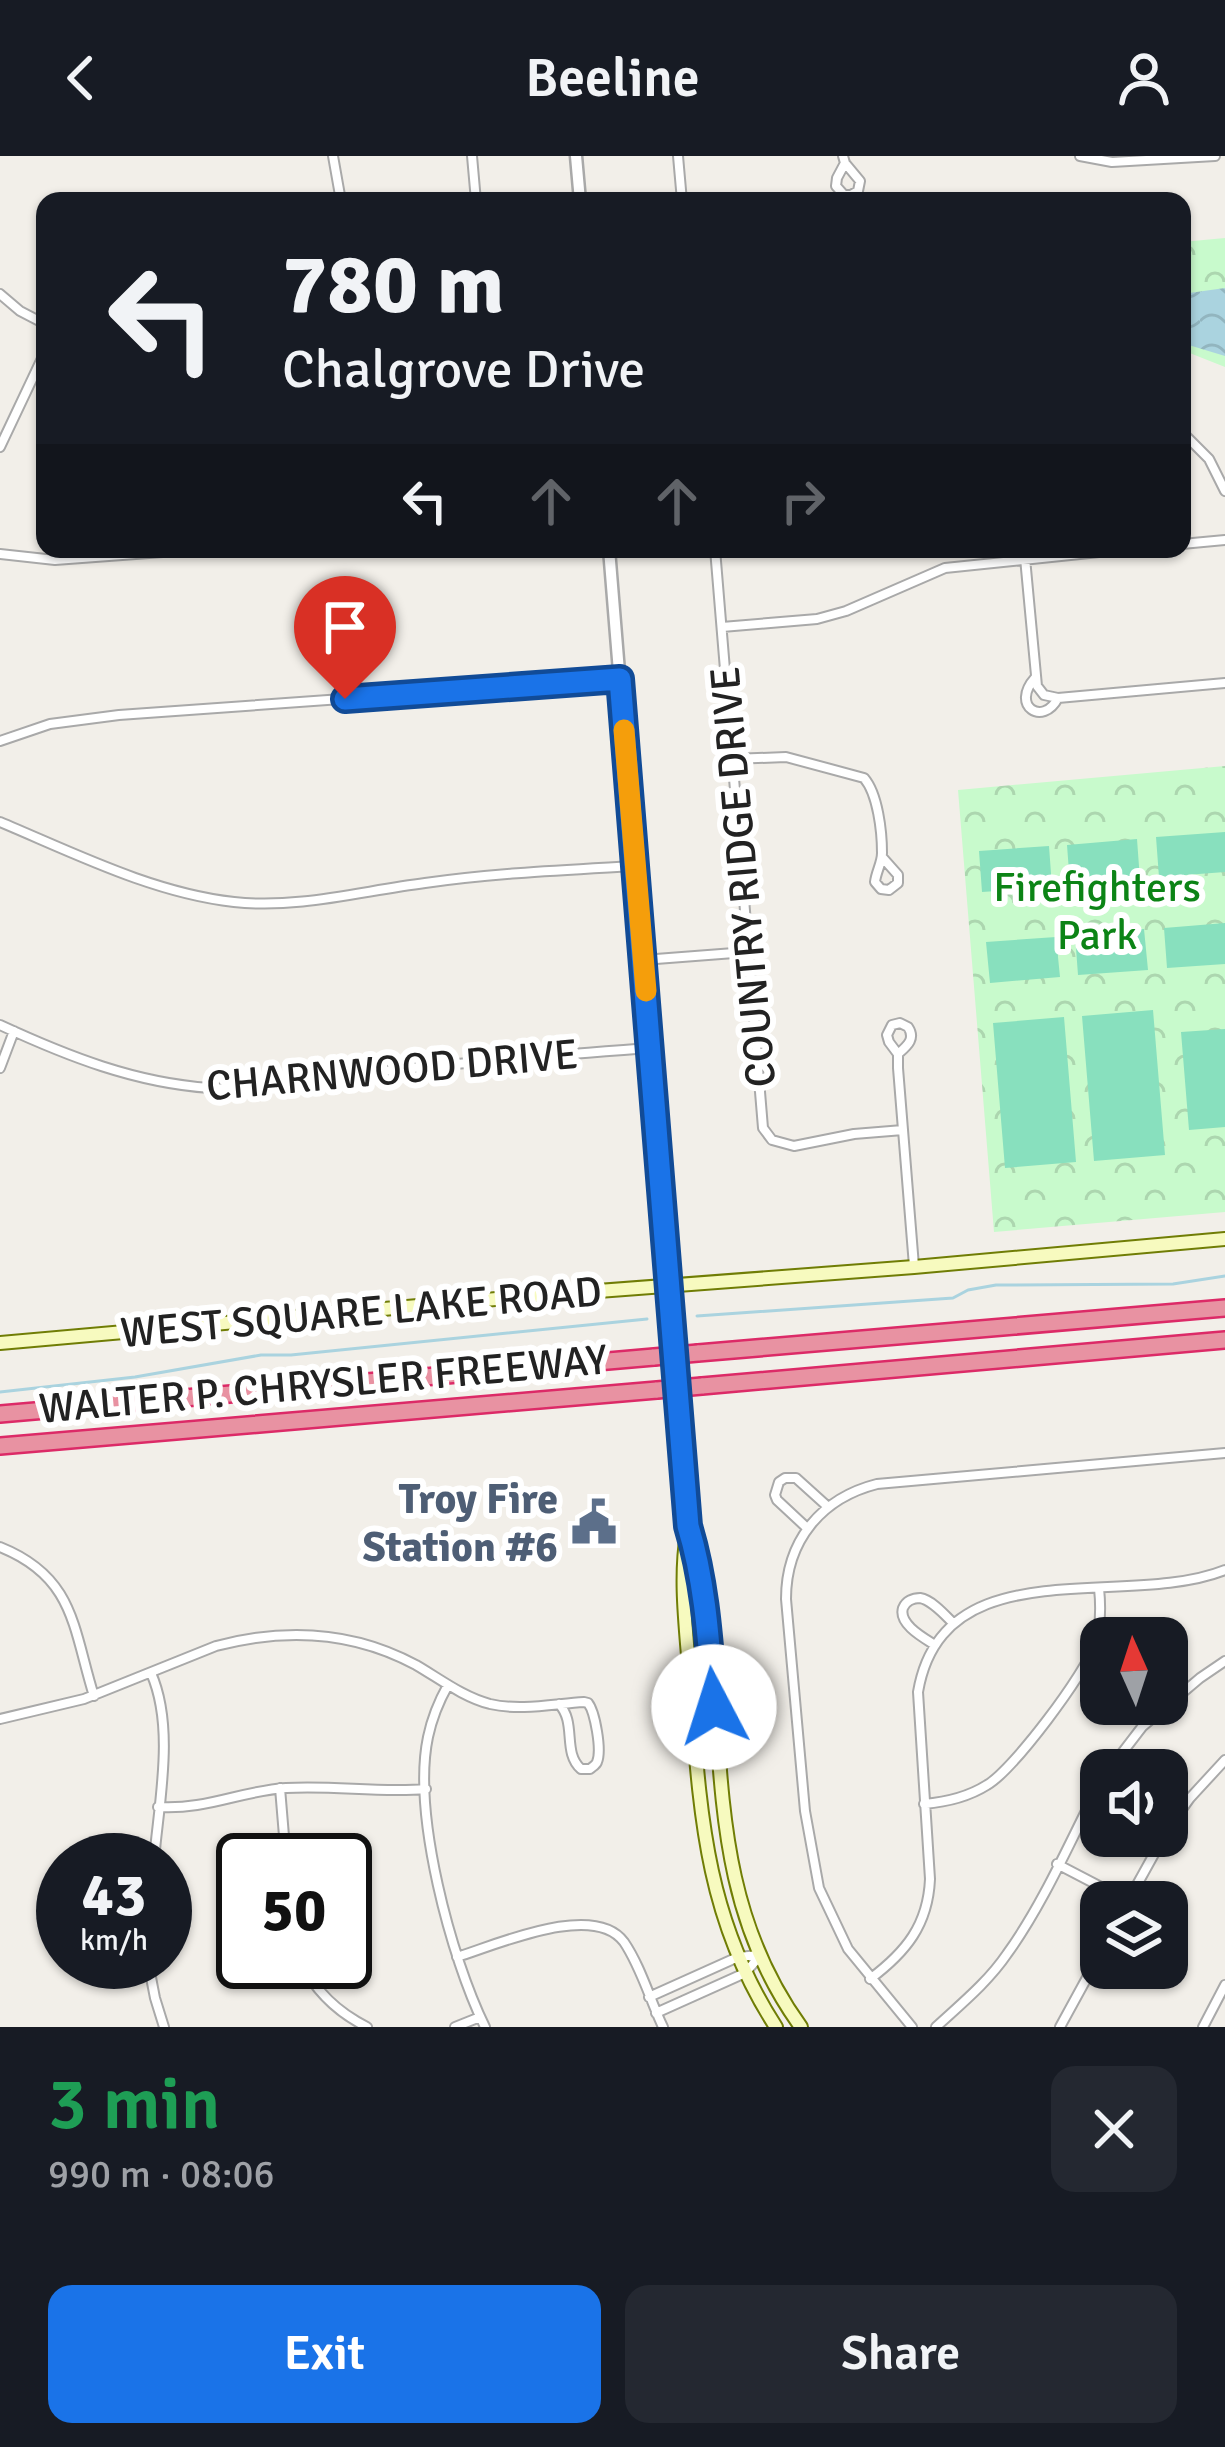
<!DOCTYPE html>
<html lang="en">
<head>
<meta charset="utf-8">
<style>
	body { margin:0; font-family:Signika,sans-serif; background:#242831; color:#f1f3f6; height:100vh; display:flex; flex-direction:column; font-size:45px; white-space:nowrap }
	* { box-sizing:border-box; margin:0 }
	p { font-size:39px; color:#9ea1a6 }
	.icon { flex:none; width:66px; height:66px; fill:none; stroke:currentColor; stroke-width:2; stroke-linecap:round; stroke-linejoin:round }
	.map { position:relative; height:1871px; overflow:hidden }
	.details { display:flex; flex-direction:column; background:#171b24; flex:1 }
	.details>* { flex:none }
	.top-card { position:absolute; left:36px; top:36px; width:1155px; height:366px; border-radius:24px; box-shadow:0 3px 9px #0004; background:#171b24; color:#f1f3f6; overflow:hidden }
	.needle { width:78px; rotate:357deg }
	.controls { position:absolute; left:1080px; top:1461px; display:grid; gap:24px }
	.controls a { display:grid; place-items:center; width:108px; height:108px; border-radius:24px; background:#171b24; box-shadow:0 3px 9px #0004; font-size:60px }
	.speed { position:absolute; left:36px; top:1677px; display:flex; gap:24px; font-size:60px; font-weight:700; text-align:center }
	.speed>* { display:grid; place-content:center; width:156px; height:156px; border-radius:50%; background:#171b24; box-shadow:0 3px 9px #0004; line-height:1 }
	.speed small { font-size:30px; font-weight:400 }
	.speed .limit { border:6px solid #111; border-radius:18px; background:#fff; color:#111 }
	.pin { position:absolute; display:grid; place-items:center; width:102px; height:102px; color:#fff; margin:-123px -51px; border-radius:50% 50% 50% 0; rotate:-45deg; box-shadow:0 0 12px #0007 }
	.pin .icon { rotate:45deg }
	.me { position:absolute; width:132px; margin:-66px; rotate:355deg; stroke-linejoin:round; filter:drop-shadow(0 0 9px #0008) }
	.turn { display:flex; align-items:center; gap:42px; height:252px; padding:0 48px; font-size:54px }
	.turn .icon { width:156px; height:156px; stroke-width:2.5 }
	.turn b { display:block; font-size:84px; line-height:102px }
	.lanes { display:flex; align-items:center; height:114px; padding:0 48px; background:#0003; justify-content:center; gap:60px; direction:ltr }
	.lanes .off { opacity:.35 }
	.round { display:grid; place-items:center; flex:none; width:126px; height:126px; border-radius:24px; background:#242831 }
	.summary { display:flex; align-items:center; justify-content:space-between; height:204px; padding:0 48px }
	h1 { font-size:72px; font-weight:600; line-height:90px; color:#1e9e55 }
	.cta { display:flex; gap:24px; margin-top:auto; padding:24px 48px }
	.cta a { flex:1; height:138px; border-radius:24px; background:#1a73e8; color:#fff; font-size:48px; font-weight:600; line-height:138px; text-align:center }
	.cta a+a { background:#242831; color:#f1f3f6 }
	header { display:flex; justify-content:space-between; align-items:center; height:156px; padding:0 48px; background:#171b24; font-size:54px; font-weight:600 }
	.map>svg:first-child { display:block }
	.park { fill:url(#park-crowns) }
	.pitch { fill:#88e0be }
	.water { fill:url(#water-waves) }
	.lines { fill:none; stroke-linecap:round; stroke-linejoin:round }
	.stream { stroke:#aad3df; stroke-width:3 }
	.minor-casing { stroke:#a9a9a9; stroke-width:12 }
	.tertiary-casing { stroke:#a9a9a9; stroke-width:15 }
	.secondary-casing { stroke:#707d05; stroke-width:16 }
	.motorway-casing { stroke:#dc2a67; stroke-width:20 }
	.minor { stroke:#fff; stroke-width:8 }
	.tertiary { stroke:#fff; stroke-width:10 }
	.secondary { stroke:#f7fabf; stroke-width:12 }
	.motorway { stroke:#e892a2; stroke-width:15 }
	.motorway-bridge-casing { stroke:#dc2a67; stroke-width:20; stroke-linecap:butt }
	.motorway-bridge { stroke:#e892a2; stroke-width:15 }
	.route-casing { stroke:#114b97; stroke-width:30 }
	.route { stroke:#1a73e8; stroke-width:21 }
	.slow { stroke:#f59e0b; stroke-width:21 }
	.labels { text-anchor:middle; stroke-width:12; stroke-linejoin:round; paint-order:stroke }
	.street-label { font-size:42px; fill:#222; stroke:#fff }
	.park-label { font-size:42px; fill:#0c8416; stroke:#fff }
	.service-label { font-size:42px; font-weight:bold; fill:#4e5e75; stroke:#fff; text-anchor:end }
</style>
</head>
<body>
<header><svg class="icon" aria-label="back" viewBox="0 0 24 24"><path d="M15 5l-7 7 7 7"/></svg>Beeline<svg class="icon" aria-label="person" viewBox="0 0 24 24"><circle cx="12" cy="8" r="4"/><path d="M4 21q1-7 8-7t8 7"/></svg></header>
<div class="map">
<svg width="1225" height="1871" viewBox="0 0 1225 1871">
	<defs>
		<pattern id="park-crowns" width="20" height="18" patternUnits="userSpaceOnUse" patternTransform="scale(3)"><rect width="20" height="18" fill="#c8facc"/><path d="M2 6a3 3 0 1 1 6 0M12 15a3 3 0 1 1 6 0" fill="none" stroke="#acd6af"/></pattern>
		<pattern id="water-waves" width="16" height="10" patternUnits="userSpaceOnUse" patternTransform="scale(3)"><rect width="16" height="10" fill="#aad3df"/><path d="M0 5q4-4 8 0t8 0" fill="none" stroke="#92b5bf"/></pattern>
	</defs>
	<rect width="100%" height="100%" fill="#f2efe9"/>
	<!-- park -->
	<path class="park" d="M 1225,82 L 1225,211 L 1182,194 L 1182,86 Z
		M 1225,610 L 1225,1056 L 994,1076 L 958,634 Z"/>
	<!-- pitch -->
	<path class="pitch" d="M 1225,676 L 1225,716 L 1159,721 L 1156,681 Z
		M 1137,683 L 1140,724 L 1070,729 L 1067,689 Z
		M 1049,690 L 1052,731 L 982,736 L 979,695 Z
		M 1225,767 L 1225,808 L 1167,812 L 1164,772 Z
		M 1144,773 L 1148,814 L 1078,819 L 1075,779 Z
		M 1056,781 L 1060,821 L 990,827 L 986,786 Z
		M 1153,854 L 1165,999 L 1094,1005 L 1082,860 Z
		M 1064,861 L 1076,1006 L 1005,1012 L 993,867 Z
		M 1225,873 L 1225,971 L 1189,974 L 1181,876 Z"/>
	<!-- water -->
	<path class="water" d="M 1225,132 L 1225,200 L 1182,187 L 1182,138 Z"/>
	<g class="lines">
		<!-- stream -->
		<path class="stream" d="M 697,1160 L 953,1142 L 968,1134 L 996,1129 L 1173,1128 L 1225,1120
			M 0,1236 L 135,1221 L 261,1199 L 291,1199 L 647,1163"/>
		<!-- minor casing -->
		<g class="minor-casing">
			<path id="minor" d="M 333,0 L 341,45
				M 472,0 L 476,45
				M 678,0 L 682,45
				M 843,0 L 845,7 L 860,25 L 858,35 L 851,39 L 844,39 L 836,30 L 837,22 L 845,7
				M 1080,0 L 1112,6 L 1215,0
				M 0,138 L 20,155 L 45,168
				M 1182,276 L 1209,303 L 1225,335
				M 0,291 L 45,196
				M 1182,388 L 1225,384
				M 715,393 L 763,972 L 772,984 L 794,990 L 854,978 L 903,974
				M 0,398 L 55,404 L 203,393
				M 1025,402 L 1037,530 L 1044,539 L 1058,542 L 1225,527
				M 722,471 L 817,463 L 846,455 L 945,412 L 1128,393
				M 1035,522 C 1010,550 1043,571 1058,542
				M 0,585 L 50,568 L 119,559 L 620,523
				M 732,603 L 786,601 L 864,622 C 878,638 882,676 882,697 C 882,707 876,716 875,726 L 881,733 L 889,734 L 898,727 L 898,719 L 882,701
				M 0,666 C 74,697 153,737 234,746 C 299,753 361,735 425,727 C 495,717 565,714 635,710
				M 643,804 L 747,796
				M 0,869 C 67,900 135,927 210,932 C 265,936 320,923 374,916 C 466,906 558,899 649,892
				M 898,898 L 889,886 L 887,879 L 892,869 L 900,867 L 908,871 C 916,883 907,890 898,898 L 898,912 L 914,1110
				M 0,912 L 14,875
				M 807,1372 L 777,1344 L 775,1339 L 779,1326 L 785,1322 L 796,1322 L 827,1350
				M 0,1391 C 75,1421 73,1473 94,1540
				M 935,1489 C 924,1482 898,1468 903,1452 C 906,1445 913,1442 920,1442 C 932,1444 945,1459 953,1467
				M 151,1517 C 175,1571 159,1646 154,1704
				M 448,1529 C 439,1545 432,1562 428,1581 C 412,1657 451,1802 485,1871
				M 0,1563 L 84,1543 L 216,1490 C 284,1472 353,1475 416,1509 C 440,1523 463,1541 490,1548 C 520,1555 553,1548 584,1546 L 588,1547 C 595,1556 602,1594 597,1606 C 596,1609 592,1611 590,1613 L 581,1613 C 562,1596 577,1567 559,1548
				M 1109,1614 L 1142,1571 L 1200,1522 L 1225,1505
				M 280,1632 L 286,1704
				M 924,1648 C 947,1646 968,1641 987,1629 C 1013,1614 1086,1517 1095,1488 C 1101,1470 1101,1451 1099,1432
				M 158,1651 C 207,1654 240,1635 286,1632 C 333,1629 379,1637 426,1633
				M 1167,1674 L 1190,1642 L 1225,1604
				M 1057,1708 L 1128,1745
				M 1128,1745 L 1164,1680
				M 457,1801 C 496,1789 594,1745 624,1786 C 641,1811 650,1844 663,1871
				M 148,1806 L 155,1842 L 164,1871
				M 301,1806 C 316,1836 337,1856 367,1871
				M 870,1823 C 906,1796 928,1769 930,1723 L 918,1536 C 943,1390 1126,1454 1225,1414
				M 649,1841 L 738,1801 L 759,1799
				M 656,1857 L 745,1817 L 760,1800
				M 455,1871 L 480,1861
				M 912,1871 L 848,1793 L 819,1732 L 805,1655 L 786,1443 C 786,1384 822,1342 877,1328 L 1225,1297
				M 936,1871 C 961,1848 988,1826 1007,1798 C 1044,1747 1072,1681 1101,1625
				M 1060,1871 L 1101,1796
				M 1203,1871 L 1225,1829"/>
		</g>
		<!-- tertiary casing -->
		<g class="tertiary-casing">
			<path id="tertiary" d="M 576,0 L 580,45
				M 609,393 L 669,1129"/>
		</g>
		<!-- secondary casing -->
		<g class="secondary-casing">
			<path id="secondary" d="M 669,1129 L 688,1370 C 739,1540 687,1714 801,1871
				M 0,1187 L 519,1141 L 914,1111 L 1225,1083
				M 687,1378 C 679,1426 687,1478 690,1526 C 700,1653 704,1760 776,1871"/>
		</g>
		<!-- motorway casing -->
		<g class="motorway-casing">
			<path id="motorway" d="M 698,1197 L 1225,1152
				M 702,1230 L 1225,1184
				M 0,1258 L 654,1201
				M 0,1290 L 657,1234"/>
		</g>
		<!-- minor -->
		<use href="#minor" class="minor"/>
		<!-- tertiary -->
		<use href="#tertiary" class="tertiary"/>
		<!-- secondary -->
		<use href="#secondary" class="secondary"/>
		<!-- motorway -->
		<use href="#motorway" class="motorway"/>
		<!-- motorway-bridge casing -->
		<g class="motorway-bridge-casing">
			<path id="motorway-bridge" d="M 654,1201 L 698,1197
				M 657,1234 L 702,1230"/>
		</g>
		<!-- motorway-bridge -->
		<use href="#motorway-bridge" class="motorway-bridge"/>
	</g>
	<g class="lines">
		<!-- route casing -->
		<g class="route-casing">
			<path id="route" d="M 345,543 L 620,523 L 688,1370 C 706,1429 709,1491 714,1551"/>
		</g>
		<!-- route -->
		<use href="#route" class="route"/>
		<!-- slow -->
		<path class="slow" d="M 624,574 L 646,835"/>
	</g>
	<!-- icons -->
	<defs>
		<g id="civic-bare" transform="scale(3.6)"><path d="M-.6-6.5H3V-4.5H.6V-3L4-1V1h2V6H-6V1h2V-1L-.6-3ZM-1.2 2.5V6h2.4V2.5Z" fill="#5c6f8a" stroke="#fff" stroke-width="2.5" paint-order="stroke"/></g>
	</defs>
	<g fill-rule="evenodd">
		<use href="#civic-bare" x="594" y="1366"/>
	</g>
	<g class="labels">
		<!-- street labels -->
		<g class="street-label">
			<text transform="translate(742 721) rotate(-95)" y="15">COUNTRY RIDGE DRIVE</text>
			<text transform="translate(392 913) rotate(-5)" y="15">CHARNWOOD DRIVE</text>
			<text transform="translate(361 1155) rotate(-5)" y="15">WEST SQUARE LAKE ROAD</text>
			<text transform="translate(323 1227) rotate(-5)" y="15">WALTER P. CHRYSLER FREEWAY</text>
		</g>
		<!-- park labels -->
		<g class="park-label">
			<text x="1097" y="745">Firefighters<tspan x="1097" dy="48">Park</tspan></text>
		</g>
		<!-- service labels -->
		<g class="service-label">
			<text x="558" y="1357">Troy Fire<tspan x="558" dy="48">Station #6</tspan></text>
		</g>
	</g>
</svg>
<div class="controls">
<a><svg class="needle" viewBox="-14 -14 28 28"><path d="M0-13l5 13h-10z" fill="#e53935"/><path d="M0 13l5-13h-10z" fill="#9ea1a6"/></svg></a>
<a><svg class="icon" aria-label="sound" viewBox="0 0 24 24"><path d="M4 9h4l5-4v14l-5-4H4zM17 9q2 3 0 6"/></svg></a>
<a><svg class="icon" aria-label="layers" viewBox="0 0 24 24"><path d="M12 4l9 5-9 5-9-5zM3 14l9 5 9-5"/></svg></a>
</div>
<div class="speed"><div>43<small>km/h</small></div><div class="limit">50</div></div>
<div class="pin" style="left:345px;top:543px;background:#d93025"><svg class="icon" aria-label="arrive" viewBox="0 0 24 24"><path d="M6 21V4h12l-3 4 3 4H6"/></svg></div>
<svg class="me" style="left:714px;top:1551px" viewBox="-20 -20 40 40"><circle r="19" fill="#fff"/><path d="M0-13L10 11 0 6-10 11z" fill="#1a73e8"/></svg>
<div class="top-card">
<div class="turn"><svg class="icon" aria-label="left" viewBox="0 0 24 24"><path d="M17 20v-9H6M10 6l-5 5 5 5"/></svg><div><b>780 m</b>Chalgrove Drive</div></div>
<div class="lanes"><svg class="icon" aria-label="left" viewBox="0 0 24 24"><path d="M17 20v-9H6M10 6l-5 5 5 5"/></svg><svg class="icon off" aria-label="ahead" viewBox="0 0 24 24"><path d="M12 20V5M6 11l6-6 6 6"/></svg><svg class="icon off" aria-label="ahead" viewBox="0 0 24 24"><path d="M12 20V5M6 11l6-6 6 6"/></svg><svg class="icon off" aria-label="right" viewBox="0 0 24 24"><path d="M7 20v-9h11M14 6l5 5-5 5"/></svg></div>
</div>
</div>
<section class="details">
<div class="summary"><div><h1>3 min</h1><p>990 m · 08:06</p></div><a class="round"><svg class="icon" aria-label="close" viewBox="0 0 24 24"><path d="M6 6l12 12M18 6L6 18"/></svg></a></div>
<div class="cta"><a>Exit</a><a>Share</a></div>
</section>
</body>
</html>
